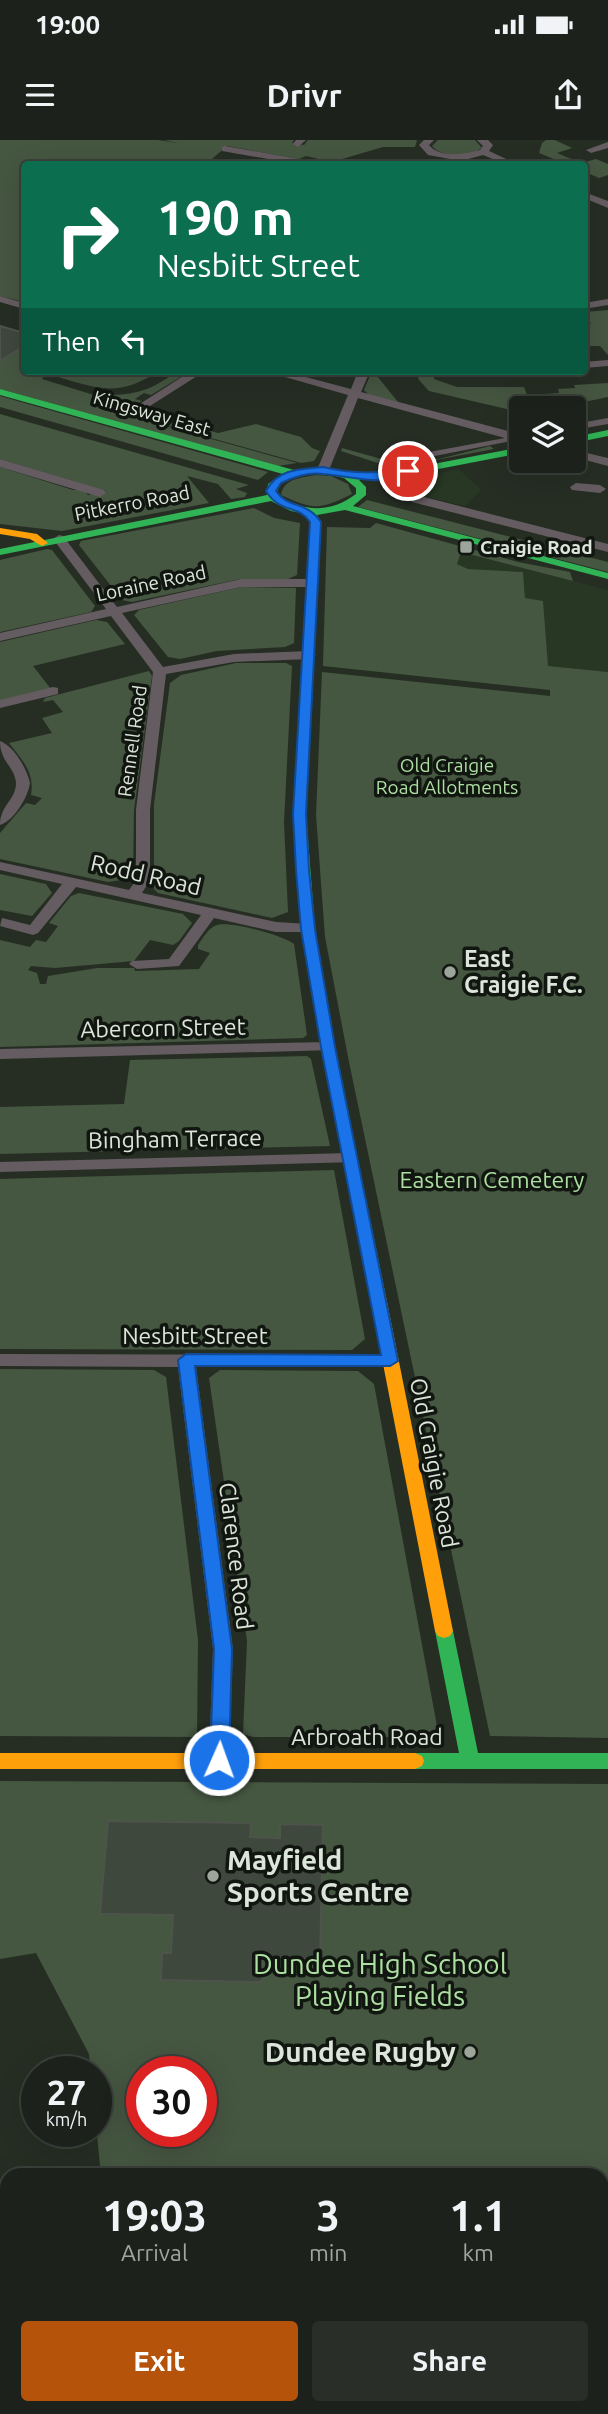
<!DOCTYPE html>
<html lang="en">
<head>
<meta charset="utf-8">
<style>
	body { margin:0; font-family:Ubuntu,sans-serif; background:#292f28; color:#f1f3f6; height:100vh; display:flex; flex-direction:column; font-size:26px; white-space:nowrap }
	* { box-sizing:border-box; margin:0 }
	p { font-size:23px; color:#a0a4a3 }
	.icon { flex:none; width:38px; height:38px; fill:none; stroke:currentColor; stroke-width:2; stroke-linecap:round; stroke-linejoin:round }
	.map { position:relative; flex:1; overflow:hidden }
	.sheet { position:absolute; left:0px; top:2028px; width:609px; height:247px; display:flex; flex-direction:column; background:#1c221b; border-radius:21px 21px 0 0; box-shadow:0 7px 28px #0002,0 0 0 2px #3a3f3a }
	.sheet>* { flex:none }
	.guide { position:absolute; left:21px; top:21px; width:567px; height:214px; border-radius:7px; box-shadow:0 7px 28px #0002,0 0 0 2px #3a3f3a; background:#0b6e4f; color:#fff; overflow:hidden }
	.controls { position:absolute; left:509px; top:256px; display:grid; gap:14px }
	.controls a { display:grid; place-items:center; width:77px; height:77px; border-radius:7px; background:#1c221b; box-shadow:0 7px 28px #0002,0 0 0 2px #3a3f3a; font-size:35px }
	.speed { position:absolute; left:21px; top:1916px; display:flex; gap:14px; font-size:35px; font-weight:700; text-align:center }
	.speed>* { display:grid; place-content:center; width:91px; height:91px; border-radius:50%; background:#1c221b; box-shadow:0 7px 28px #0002,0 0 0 2px #3a3f3a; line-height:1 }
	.speed small { font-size:18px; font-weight:400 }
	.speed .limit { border:10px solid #d22; background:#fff; color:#111 }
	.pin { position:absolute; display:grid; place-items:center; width:60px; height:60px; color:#fff; margin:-30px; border:4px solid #fff; border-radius:50%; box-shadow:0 2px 7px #0007 }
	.me { position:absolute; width:77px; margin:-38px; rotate:2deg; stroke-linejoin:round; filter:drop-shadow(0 0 5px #0008) }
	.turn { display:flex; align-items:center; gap:24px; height:147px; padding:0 21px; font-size:32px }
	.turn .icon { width:91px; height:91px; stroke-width:2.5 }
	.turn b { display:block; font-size:49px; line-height:60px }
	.then { display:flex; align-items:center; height:66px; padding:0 21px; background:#0003; gap:14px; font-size:26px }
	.eta { display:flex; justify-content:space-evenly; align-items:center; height:119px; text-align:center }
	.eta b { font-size:42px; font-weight:600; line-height:49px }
	.cta { display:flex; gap:14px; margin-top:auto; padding:14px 21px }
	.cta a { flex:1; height:80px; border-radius:7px; background:#b45309; color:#fff; font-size:28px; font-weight:600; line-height:80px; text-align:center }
	.cta a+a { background:#292f28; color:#f1f3f6 }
	.status { display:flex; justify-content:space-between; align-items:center; height:49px; padding:0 35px; background:#1c221b; direction:ltr }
	.status svg { height:19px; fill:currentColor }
	header { display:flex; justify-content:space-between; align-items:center; height:91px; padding:0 21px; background:#1c221b; font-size:32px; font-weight:600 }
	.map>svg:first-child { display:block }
	.built { fill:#273723 }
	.green { fill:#455641; fill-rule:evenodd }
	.building { fill:#3e483c; stroke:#4e544c; stroke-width:2 }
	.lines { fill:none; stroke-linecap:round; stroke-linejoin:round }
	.street { fill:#655c61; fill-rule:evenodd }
	.fast { fill:#30b455; fill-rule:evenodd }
	.slow { fill:#ff9f0a; fill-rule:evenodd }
	.route { fill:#1a73e8; stroke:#114b97; stroke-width:2 }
	.poi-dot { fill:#9ca59a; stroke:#111710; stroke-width:2.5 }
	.labels { text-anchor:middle; stroke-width:7; stroke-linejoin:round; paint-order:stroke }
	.far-street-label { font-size:19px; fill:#dce5da; stroke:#111710 }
	.far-poi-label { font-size:19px; font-weight:bold; fill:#dce5da; stroke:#111710; text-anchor:start }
	.far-park-label { font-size:19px; fill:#addea2; stroke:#111710 }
	.street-label { font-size:23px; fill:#dce5da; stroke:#111710 }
	.poi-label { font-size:23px; font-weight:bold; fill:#dce5da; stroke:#111710; text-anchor:start }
	.park-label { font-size:23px; fill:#addea2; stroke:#111710 }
	.near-poi-label { font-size:28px; font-weight:bold; fill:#dce5da; stroke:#111710; text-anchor:start }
	.near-park-label { font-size:28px; fill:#addea2; stroke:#111710 }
</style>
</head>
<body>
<div class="status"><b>19:00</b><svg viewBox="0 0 49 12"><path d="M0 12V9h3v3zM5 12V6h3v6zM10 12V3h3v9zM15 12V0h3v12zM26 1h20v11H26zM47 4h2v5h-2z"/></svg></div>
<header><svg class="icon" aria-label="menu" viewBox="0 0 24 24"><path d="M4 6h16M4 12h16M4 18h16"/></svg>Drivr<svg class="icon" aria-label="share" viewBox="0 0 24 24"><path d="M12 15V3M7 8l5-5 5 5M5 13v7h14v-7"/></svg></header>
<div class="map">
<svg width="608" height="2274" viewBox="0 0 608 2274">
	<rect width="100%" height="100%" fill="#262e24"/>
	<!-- built -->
	<path class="built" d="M 459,329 L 481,350 L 465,366 L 419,355 L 416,338 Z
		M 461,412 L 608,450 L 608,532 L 548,526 L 525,458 L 523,432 L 468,429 L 457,424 Z"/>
	<!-- green -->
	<path class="green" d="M 0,0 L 158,0 L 177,3 L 164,0 L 294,0 L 292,3 L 304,5 L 308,0 L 417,0 L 415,7 L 383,7 L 332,22 L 306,16 L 299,19 L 227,6 L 206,24 L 24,24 L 24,162 L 0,156 Z
		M 438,0 L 475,0 L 482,8 C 469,17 443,19 432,6 Z
		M 546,0 L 555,0 L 572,8 L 557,13 L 581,23 L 596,19 L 608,24 L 608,35 L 599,38 L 585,32 L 584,24 L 566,24 L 539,13 L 542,3 Z
		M 608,170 L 608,215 L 600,206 L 585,206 L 585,185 L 591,184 L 584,172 Z
		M 24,209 L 24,231 L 40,231 L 37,234 L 44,236 L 42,239 L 110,260 L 103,266 L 115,269 L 119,266 L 157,275 L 151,281 L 97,267 L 297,323 L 278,326 L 0,249 L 0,221 L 18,210 Z
		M 56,231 L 159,231 C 116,259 97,248 48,234 Z
		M 177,231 L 187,233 L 151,255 L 144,253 L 135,259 L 142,261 L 138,263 L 96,254 C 132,257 151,251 177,231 Z
		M 372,231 L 373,231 L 398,262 L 369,255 L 364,250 Z
		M 416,231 L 434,231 L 434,239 L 457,247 L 524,247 L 527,255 L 559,253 L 558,249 L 575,248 L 574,245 L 608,243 L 608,257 L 556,268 L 522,268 L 521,271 L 515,271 L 429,251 L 419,240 Z
		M 0,256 L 268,332 L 258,340 L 0,267 Z
		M 0,274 L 249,345 L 236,349 L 247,353 L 245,357 L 231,359 L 218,344 L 187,336 L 209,363 L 62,391 L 0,384 L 0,327 L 73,350 L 84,350 L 88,355 L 106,351 L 0,319 Z
		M 175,281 L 218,293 L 256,284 L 301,297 L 312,308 L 320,311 L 314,321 L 301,323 L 168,286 Z
		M 490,306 L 494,309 L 393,328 L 341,311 L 342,308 L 392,322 L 399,319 L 439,319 Z
		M 316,335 L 331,336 L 348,344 L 352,354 C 320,370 313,370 281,355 C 284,338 301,338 316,335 Z
		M 367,360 L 608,422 L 608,432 L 358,367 Z
		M 254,368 L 274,378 L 300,383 L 297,435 L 288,439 L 240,439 L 132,462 L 122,460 L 79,405 L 81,401 Z
		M 376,383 L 518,422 L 570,432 L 573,441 L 461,412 L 457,424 L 468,429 L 523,432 L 525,458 L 543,461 L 548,526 L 608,532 L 608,1598 L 490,1596 L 349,922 L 325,797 L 316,675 L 322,532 L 550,556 L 550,550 L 323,526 L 327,387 L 370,388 Z
		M 47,409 L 52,410 L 95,466 L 91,472 L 0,492 L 0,420 Z
		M 241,447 L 296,448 L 294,503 L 285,507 L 217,511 L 180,519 L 168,517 L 134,475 L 139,470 Z
		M 96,480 L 107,482 L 125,504 L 33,526 L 51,549 L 0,561 L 0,502 Z
		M 236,523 L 286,523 L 292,526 L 284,682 L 288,772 L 272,778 L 158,753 L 154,749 L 154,664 L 170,543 L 181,535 Z
		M 149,531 L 152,536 L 134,670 L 133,732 L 128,739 L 108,742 L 0,719 L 0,693 L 26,663 L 35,665 L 42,658 L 31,655 C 35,632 22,620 9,603 L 52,593 L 42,578 L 63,572 L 53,560 L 43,562 L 45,558 Z
		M 0,734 L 46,744 L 52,753 L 32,776 L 0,770 Z
		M 79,753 L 183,774 L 192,783 L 179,801 L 173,805 L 150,800 L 134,821 L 55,828 L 31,826 L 28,830 L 37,833 L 40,844 L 46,844 L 48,836 L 97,828 L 134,828 L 135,831 L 199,829 L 210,813 L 198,809 L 198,805 C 203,798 209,787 217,785 C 231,781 282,795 294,804 L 307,895 L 303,898 L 0,907 L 0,800 L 30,807 L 36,800 L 46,802 L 58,786 L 49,783 L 71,756 Z
		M 307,916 L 311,919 L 330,1006 L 0,1014 L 0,967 L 124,964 L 130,920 Z
		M 334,1030 L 365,1199 L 352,1210 L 0,1209 L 0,1039 Z
		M 0,1229 L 154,1230 L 166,1237 L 198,1500 L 197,1597 L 0,1596 Z
		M 220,1230 L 358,1231 L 374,1244 L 439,1597 L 253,1597 L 243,1594 L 247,1501 L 209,1238 Z
		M 0,1641 L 608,1644 L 608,2274 L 0,2274 L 0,2190 L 7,2188 L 7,2268 L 602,2268 L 602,2035 L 101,2035 L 96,1985 L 96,1932 L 91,1932 L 89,1914 L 36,1813 L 0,1819 ZM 142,1932 L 201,1932 L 201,1992 L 142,1992 Z"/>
	<!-- building -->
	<path class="building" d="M 0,186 L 24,193 L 24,206 L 0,221 Z
		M 108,1681 L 251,1683 L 250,1697 L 280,1698 L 280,1684 L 323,1685 L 320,1819 L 263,1818 L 262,1842 L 161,1840 L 162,1813 L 171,1813 L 173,1775 L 100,1774 Z"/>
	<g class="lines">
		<!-- street -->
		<path class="street" d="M 296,0 L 306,0 L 298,7 L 293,4 Z
			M 424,0 L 434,0 L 429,5 C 441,19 465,14 480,10 L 483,6 L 477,0 L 488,0 L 493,5 L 489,11 L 517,24 L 505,24 L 483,15 L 461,21 L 428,15 L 419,5 Z
			M 608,2 L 608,8 L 591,13 L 586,10 Z
			M 225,6 L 310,21 L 315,24 L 297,24 L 222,11 L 222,7 Z
			M 584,52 L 608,61 L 608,68 L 584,58 Z
			M 0,156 L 24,163 L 24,169 L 0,162 Z
			M 608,159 L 608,165 L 584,169 L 584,163 Z
			M 608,220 L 608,226 L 584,228 L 584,222 Z
			M 191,231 L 205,231 L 142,271 L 132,269 Z
			M 264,231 L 283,231 L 351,249 L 358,231 L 370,231 L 361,252 L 508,291 L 522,299 L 409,321 L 409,317 L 413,315 L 505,298 L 358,258 L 329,330 L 319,332 L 317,330 L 348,255 Z
			M 608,278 L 608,284 L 574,290 L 574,284 Z
			M 574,310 L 608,318 L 608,326 L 574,317 Z
			M 0,319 L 104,350 L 106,353 L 100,357 L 0,327 Z
			M 396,330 L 400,331 L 412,351 L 420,356 L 608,404 L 608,412 L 412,362 L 404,356 L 390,334 Z
			M 576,343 L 600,345 L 606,349 L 600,353 L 572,350 L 570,347 Z
			M 59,395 L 63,396 L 117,467 L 241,439 L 313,439 L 319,443 L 313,447 L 241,447 L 122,473 L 163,527 L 234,514 L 309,511 L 316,515 L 309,519 L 234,522 L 166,534 L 150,670 L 150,740 L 142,753 L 276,782 L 308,784 L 316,789 L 313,792 L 276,792 L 214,778 L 179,826 L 137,829 L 129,824 L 132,821 L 169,819 L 201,775 L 76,747 L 38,793 L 33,795 L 0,786 L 2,778 L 30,785 L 62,744 L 0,730 L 0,722 L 129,750 L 136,740 L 136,670 L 153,532 L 111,476 L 0,501 L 0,493 L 106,469 L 53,399 Z
			M 53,547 L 58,548 L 58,554 L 0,568 L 0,560 Z
			M 0,601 C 14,606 27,629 30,643 C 28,657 14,681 0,685 C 0,665 16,660 16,643 C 15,627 0,622 0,601 Z
			M 328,902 L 334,904 L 336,907 L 334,910 L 0,919 L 0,909 Z
			M 350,1013 L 358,1018 L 356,1022 L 0,1032 L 0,1022 Z
			M 0,1214 L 390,1215 L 396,1217 L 399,1221 L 396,1225 L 390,1227 L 196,1227 L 233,1509 L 229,1620 L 226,1626 L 219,1628 L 212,1626 L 209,1620 L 213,1509 L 178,1227 L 0,1226 Z"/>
		<!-- fast -->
		<path class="fast" d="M 0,249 L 294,330 L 323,327 L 348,333 L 381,334 L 522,307 L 522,313 L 381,340 L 359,340 L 366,347 L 366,355 L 353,366 L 608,433 L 608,439 L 345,370 L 317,375 L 321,382 L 306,673 L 315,789 L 335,907 L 386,1157 L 384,1161 L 378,1162 L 370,1157 L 321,907 L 301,789 L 294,673 L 311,382 L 306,374 L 291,371 L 271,361 L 0,415 L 0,409 L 267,355 L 268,344 L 283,334 L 0,255 ZM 323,333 L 344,338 L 356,348 L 356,354 C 331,373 304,372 278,356 L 277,347 C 291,335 306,333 323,333 Z
			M 608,290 L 608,296 L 574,303 L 574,297 Z
			M 444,1484 L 450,1486 L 453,1491 L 478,1613 L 608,1613 L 608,1629 L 415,1629 L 408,1626 L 406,1621 L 408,1616 L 415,1613 L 459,1613 L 435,1491 L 438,1486 Z"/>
		<!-- slow -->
		<path class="slow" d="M 0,388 L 37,394 L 48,403 L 42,406 L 30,399 L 0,394 Z
			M 378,1152 L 386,1157 L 453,1491 L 450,1496 L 444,1498 L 438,1496 L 435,1491 L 370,1157 Z
			M 0,1613 L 415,1613 L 422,1616 L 424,1621 L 422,1626 L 415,1629 L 0,1629 Z"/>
	</g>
	<!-- route -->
	<path class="route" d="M 323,327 C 353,334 378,334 408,328 L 414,331 C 389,349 351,336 323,334 C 308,332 294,337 281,343 L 276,351 C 288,369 306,360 321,382 L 306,674 L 309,730 L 315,789 L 335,907 L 398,1221 L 390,1226 L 195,1226 L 232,1509 L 229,1620 L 226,1625 L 219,1628 L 213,1625 L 210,1620 L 214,1509 L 178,1220 L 186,1214 L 381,1215 L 321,907 L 301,789 L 296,730 L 293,674 L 310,382 C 298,364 280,374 266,351 C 277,329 300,329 323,327 Z"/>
	<!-- markers -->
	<g class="poi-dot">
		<rect x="459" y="400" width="14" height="14" rx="3.5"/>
		<circle cx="450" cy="832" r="7"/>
		<circle cx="213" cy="1736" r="7"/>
		<circle cx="470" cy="1912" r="7"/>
	</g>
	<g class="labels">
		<!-- far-street labels -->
		<g class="far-street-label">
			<text transform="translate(152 273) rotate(16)" y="7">Kingsway East</text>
			<text transform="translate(132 363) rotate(-11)" y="7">Pitkerro Road</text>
			<text transform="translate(151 443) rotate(-12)" y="7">Loraine Road</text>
			<text transform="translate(132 601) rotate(-82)" y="7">Rennell Road</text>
		</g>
		<!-- far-poi labels -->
		<g class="far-poi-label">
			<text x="480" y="414">Craigie Road</text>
		</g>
		<!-- far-park labels -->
		<g class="far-park-label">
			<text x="447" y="632">Old Craigie<tspan x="447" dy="22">Road Allotments</tspan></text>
		</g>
		<!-- street labels -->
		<g class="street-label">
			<text transform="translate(146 735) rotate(13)" y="8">Rodd Road</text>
			<text transform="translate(163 888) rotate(-1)" y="8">Abercorn Street</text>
			<text transform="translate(175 999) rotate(-1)" y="8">Bingham Terrace</text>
			<text x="195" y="1204">Nesbitt Street</text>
			<text transform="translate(434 1323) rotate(79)" y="8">Old Craigie Road</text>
			<text transform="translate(236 1416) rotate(83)" y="8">Clarence Road</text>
			<text x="367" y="1605">Arbroath Road</text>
		</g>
		<!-- poi labels -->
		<g class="poi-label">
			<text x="464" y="827">East<tspan x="464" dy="26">Craigie F.C.</tspan></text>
		</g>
		<!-- park labels -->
		<g class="park-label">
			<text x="492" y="1048">Eastern Cemetery</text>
		</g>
		<!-- near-poi labels -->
		<g class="near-poi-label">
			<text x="227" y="1730">Mayfield<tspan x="227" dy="32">Sports Centre</tspan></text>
			<text x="456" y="1922" text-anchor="end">Dundee Rugby</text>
		</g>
		<!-- near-park labels -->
		<g class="near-park-label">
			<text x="380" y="1834">Dundee High School<tspan x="380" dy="32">Playing Fields</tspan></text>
		</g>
	</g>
</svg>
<div class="controls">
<a><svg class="icon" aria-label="layers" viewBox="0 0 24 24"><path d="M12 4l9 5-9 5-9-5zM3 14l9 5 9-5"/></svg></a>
</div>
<div class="speed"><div>27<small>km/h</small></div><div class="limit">30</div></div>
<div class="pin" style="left:408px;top:331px;background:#d93025"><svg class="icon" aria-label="arrive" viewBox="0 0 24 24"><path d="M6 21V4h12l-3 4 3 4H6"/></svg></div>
<svg class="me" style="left:219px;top:1620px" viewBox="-20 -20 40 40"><circle r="17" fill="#1a73e8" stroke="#fff" stroke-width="3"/><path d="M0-11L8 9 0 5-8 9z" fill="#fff"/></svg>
<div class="guide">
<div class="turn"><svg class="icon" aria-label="right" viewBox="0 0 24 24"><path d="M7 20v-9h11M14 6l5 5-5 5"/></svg><div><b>190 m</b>Nesbitt Street</div></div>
<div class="then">Then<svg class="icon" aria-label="left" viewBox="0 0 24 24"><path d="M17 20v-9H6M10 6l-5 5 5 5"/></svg></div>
</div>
<section class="sheet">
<div class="eta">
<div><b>19:03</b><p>Arrival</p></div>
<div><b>3</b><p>min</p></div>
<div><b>1.1</b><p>km</p></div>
</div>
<div class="cta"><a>Exit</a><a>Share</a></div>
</section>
</div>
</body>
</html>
